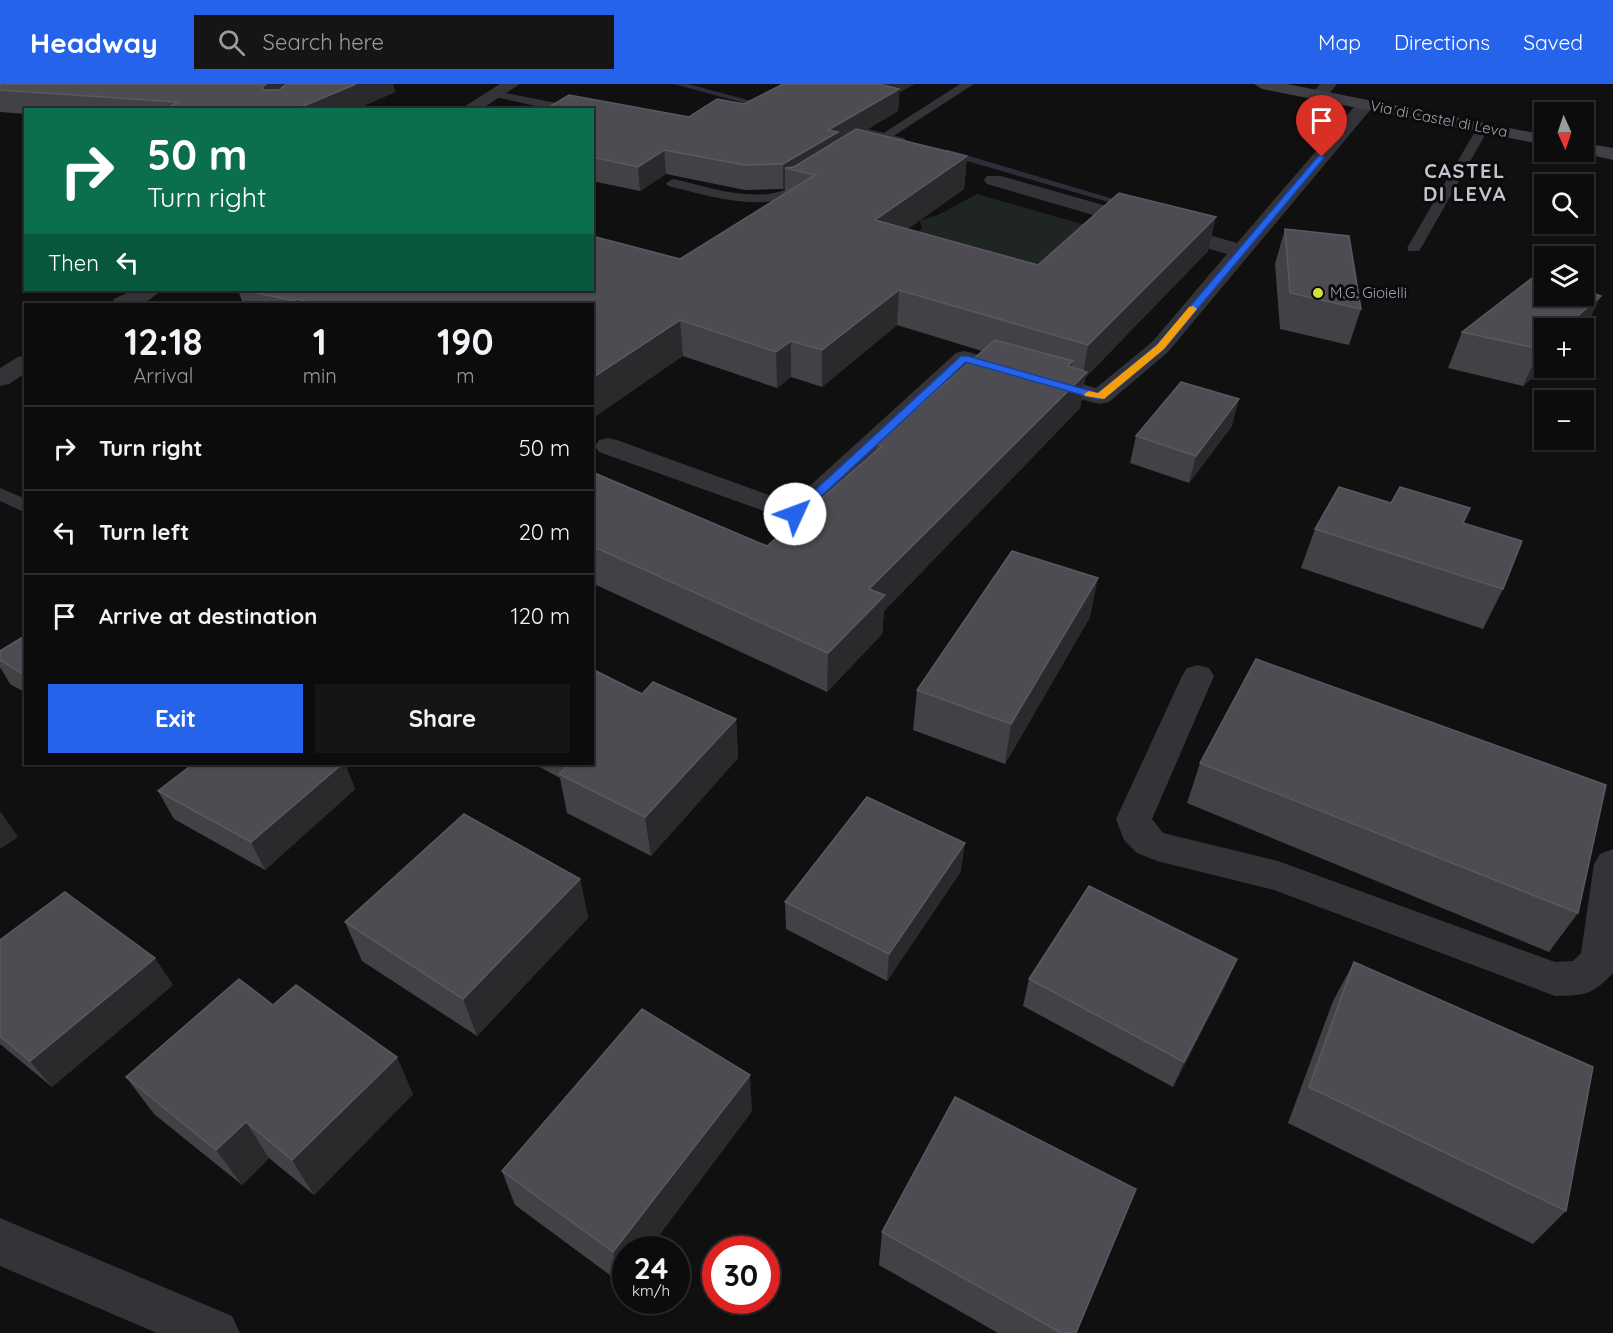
<!DOCTYPE html>
<html lang="en">
<head>
<meta charset="utf-8">
<style>
	body { margin:0; font-family:Quicksand,sans-serif; background:#151516; color:#f1f3f6; height:100vh; display:flex; flex-direction:column; font-size:22px; white-space:nowrap }
	* { box-sizing:border-box; margin:0 }
	p { font-size:20px; color:#9a9b9d }
	.icon { flex:none; width:33px; height:33px; fill:none; stroke:currentColor; stroke-width:2; stroke-linecap:round; stroke-linejoin:round }
	.map { position:relative; flex:1; overflow:hidden }
	.drawer { position:absolute; left:24px; top:219px; width:570px; height:462px; display:flex; flex-direction:column; background:#0c0c0d; border-radius:0px; box-shadow:0 2px 4px #0004,0 0 0 2px #2c2c2e }
	.drawer>* { flex:none }
	.top-card { position:absolute; left:24px; top:24px; width:570px; height:183px; border-radius:0px; box-shadow:0 2px 4px #0004,0 0 0 2px #2c2c2e; background:#0b6e4f; color:#fff; overflow:hidden }
	.needle { width:39px; rotate:177deg }
	.buttons { position:absolute; left:1534px; top:18px; display:grid; gap:12px }
	.buttons a { display:grid; place-items:center; width:60px; height:60px; border-radius:0px; background:#0c0c0d; box-shadow:0 2px 4px #0004,0 0 0 2px #2c2c2e; font-size:30px }
	.speed { position:absolute; left:612px; top:1152px; display:flex; gap:12px; font-size:30px; font-weight:700; text-align:center }
	.speed>* { display:grid; place-content:center; width:78px; height:78px; border-radius:50%; background:#0c0c0d; box-shadow:0 2px 4px #0004,0 0 0 2px #2c2c2e; line-height:1 }
	.speed small { font-size:15px; font-weight:400 }
	.speed .limit { border:9px solid #d22; background:#fff; color:#111 }
	.pin { position:absolute; display:grid; place-items:center; width:51px; height:51px; color:#fff; margin:-62px -26px; border-radius:50% 50% 50% 0; rotate:-45deg; box-shadow:0 0 6px #0007 }
	.pin .icon { rotate:45deg }
	.me { position:absolute; width:66px; margin:-33px; rotate:47deg; stroke-linejoin:round; filter:drop-shadow(0 0 4px #0008) }
	.turn { display:flex; align-items:center; gap:21px; height:126px; padding:0 24px; font-size:27px }
	.turn .icon { width:78px; height:78px; stroke-width:2.5 }
	.turn b { display:block; font-size:42px; line-height:51px }
	.then { display:flex; align-items:center; height:57px; padding:0 24px; background:#0003; gap:12px; font-size:22px }
	.eta { display:flex; justify-content:space-evenly; align-items:center; height:102px; text-align:center }
	.eta b { font-size:36px; font-weight:700; line-height:42px }
	.primary-button { display:flex; gap:12px; margin-top:auto; padding:12px 24px }
	.primary-button a { flex:1; height:69px; border-radius:0px; background:#2563eb; color:#fff; font-size:24px; font-weight:700; line-height:69px; text-align:center }
	.primary-button a+a { background:#151516; color:#f1f3f6 }
	ul { padding:0; list-style:none }
	li { display:flex; align-items:center; gap:18px; height:84px; padding:0 24px; border-top:2px solid #2c2c2e }
	li div { flex:1 }
	li b { display:block; font-size:22px }
	li em { font-style:normal }
	header { display:flex; align-items:center; gap:36px; box-sizing:border-box; height:84px; padding:0 30px; background:#2563eb; color:#fff }
	header strong { font-size:28px }
	nav { display:flex; gap:33px; margin-inline-start:auto; font-size:21px }
	.search { width:420px; height:54px; background:#151516; display:flex; align-items:center; gap:15px; box-sizing:border-box; padding:0 21px; border-radius:0px; color:#9a9b9d; font-size:22px }
	.map>svg:first-child { display:block }
	.green { fill:#1e2522 }
	.lines { fill:none; stroke-linecap:round; stroke-linejoin:round }
	.stream { fill:#2c2e3a; fill-rule:evenodd }
	.lane { fill:#343338; fill-rule:evenodd }
	.street { fill:#343338; fill-rule:evenodd }
	.secondary { fill:#403f45; fill-rule:evenodd }
	.wall { fill:#424146 }
	.shaded-wall { fill:#2a292c }
	.building { fill:#4d4c52; stroke:#5a5960; stroke-width:1.5 }
	.route { fill:#2563eb; stroke:#184099; stroke-width:1.5 }
	.slow { fill:#f59e0b }
	.poi-dot { fill:#d3e336; stroke:#0b0b0c; stroke-width:2 }
	.labels { text-anchor:middle; stroke-width:6; stroke-linejoin:round; paint-order:stroke }
	.far-street-label { font-size:15px; fill:#a4a2b1; stroke:#0b0b0c }
	.far-poi-label { font-size:15px; fill:#a4a2b1; stroke:#0b0b0c; text-anchor:start }
	.far-district-label { font-size:20px; font-weight:bold; letter-spacing:1.5px; fill:#c4c2cd; stroke:#0b0b0c }
</style>
</head>
<body>
<header>
<strong>Headway</strong>
<div class="search"><svg class="icon" aria-label="search" viewBox="0 0 24 24"><circle cx="10" cy="10" r="6"/><path d="M15 15l6 6"/></svg>Search here</div>
<nav><a>Map</a><a>Directions</a><a>Saved</a></nav>
</header>
<div class="map">
<svg width="1613" height="1249" viewBox="0 0 1613 1249">
	<rect width="100%" height="100%" fill="#101011"/>
	<!-- green -->
	<path class="green" d="M 977,110 L 1089,142 L 1043,193 L 911,153 L 922,144 L 920,136 L 938,131 Z"/>
	<g class="lines">
		<!-- stream -->
		<path class="stream" d="M 674,0 L 688,0 L 774,23 L 770,26 Z
			M 845,39 L 904,54 L 906,56 L 901,59 L 842,44 L 842,40 Z
			M 943,66 L 949,66 L 1137,122 L 1129,124 L 943,70 Z"/>
		<!-- lane -->
		<path class="lane" d="M 960,0 L 974,0 L 864,71 L 860,72 L 854,68 Z
			M 495,7 L 572,22 L 578,26 L 553,26 L 491,12 L 491,8 Z
			M 1483,40 L 1489,44 L 1421,164 L 1419,167 L 1409,167 L 1407,164 L 1477,44 Z
			M 808,94 L 815,98 L 813,101 C 806,105 800,110 792,112 C 754,127 706,111 668,102 L 666,99 L 673,95 C 705,102 741,115 774,109 C 787,107 796,97 808,94 Z
			M 0,404 L 26,415 L 26,429 L 0,417 Z"/>
		<!-- street -->
		<path class="street" d="M 500,0 L 520,0 L 480,26 L 459,26 Z
			M 1320,0 L 1337,0 L 1325,15 L 1313,15 L 1311,11 Z
			M 1365,16 L 1371,17 L 1374,21 L 1371,25 L 1168,268 L 1109,318 L 1100,320 L 1091,318 L 968,283 L 805,436 L 795,438 L 599,368 L 595,362 L 599,356 L 608,354 L 617,356 L 791,419 L 956,269 L 964,267 L 972,269 L 1096,304 L 1152,258 L 1227,170 L 987,100 L 984,96 L 987,92 L 1001,92 L 1237,159 L 1359,17 Z
			M 133,206 L 160,206 C 149,222 127,222 111,220 L 114,215 Z
			M 26,271 L 26,289 L 9,300 L 0,302 L 0,284 L 18,273 Z
			M 1198,581 L 1209,584 L 1214,592 L 1152,735 L 1163,749 L 1278,777 L 1555,878 L 1573,877 L 1581,869 L 1594,780 L 1600,770 L 1613,765 L 1613,889 C 1591,912 1586,911 1555,912 L 1274,806 L 1157,777 L 1137,769 L 1124,756 L 1116,735 L 1182,592 L 1187,584 Z
			M 0,1134 L 232,1232 L 240,1249 L 157,1249 L 0,1182 Z"/>
		<!-- secondary -->
		<path class="secondary" d="M 1254,0 L 1287,0 L 1545,51 L 1545,61 L 1262,5 Z
			M 1584,59 L 1613,64 L 1613,76 L 1578,68 L 1584,68 Z"/>
	</g>
	<!-- wall -->
	<path class="wall" d="M 0,0 L 283,0 L 283,2 L 286,0 L 393,0 L 395,8 L 354,26 L 26,26 L 26,30 L 0,28 Z
		M 899,9 L 898,27 L 864,47 L 967,72 L 964,105 L 907,145 L 1038,181 L 1208,167 L 1085,294 L 1080,324 L 884,527 L 882,550 L 827,608 L 592,499 L 592,388 L 767,462 L 876,367 L 877,359 L 982,267 L 897,241 L 822,303 L 791,293 L 777,304 L 683,272 L 592,220 L 243,220 L 238,206 L 592,206 L 680,175 L 785,109 L 785,104 L 783,105 L 745,106 L 666,90 L 640,107 L 592,97 L 592,26 L 689,33 L 744,20 Z
		M 1285,145 L 1361,225 L 1349,261 L 1280,245 L 1275,180 Z
		M 1545,244 L 1545,283 L 1523,302 L 1448,284 L 1462,248 Z
		M 1232,342 L 1189,399 L 1130,379 L 1136,352 Z
		M 1391,419 L 1463,439 L 1503,505 L 1483,545 L 1301,484 L 1315,445 Z
		M 1090,533 L 1005,680 L 913,646 L 917,606 Z
		M 26,551 L 26,609 L 10,600 L 0,583 L 0,567 Z
		M 642,610 L 736,635 L 738,674 L 651,772 L 567,729 L 560,694 L 534,680 L 592,680 Z
		M 1200,679 L 1578,829 L 1549,868 L 1187,719 Z
		M 193,680 L 345,680 L 355,705 L 265,786 L 174,735 L 158,707 Z
		M 961,787 L 887,897 L 786,845 L 785,818 Z
		M 580,795 L 588,834 L 477,952 L 362,877 L 345,838 Z
		M 0,856 L 173,901 L 52,1003 L 0,960 Z
		M 1237,875 L 1225,902 L 1173,1003 L 1023,922 L 1029,895 Z
		M 1354,878 L 1566,1127 L 1533,1160 L 1288,1039 L 1333,917 Z
		M 126,993 L 413,1010 L 314,1111 L 269,1074 L 242,1101 L 154,1030 Z
		M 752,1027 L 648,1166 L 626,1166 L 622,1200 L 515,1121 L 502,1087 Z
		M 882,1148 L 1076,1249 L 998,1249 L 879,1181 Z"/>
	<!-- shaded-wall -->
	<path class="shaded-wall" d="M 266,0 L 283,0 L 286,10 L 269,26 L 262,3 Z
		M 356,0 L 393,0 L 395,8 L 354,26 L 294,26 Z
		M 877,0 L 915,0 L 899,9 L 898,27 L 837,64 L 837,72 L 785,84 L 785,104 L 783,105 L 783,80 L 828,46 Z
		M 664,66 L 666,90 L 640,107 L 638,83 Z
		M 967,72 L 964,105 L 873,170 L 875,136 Z
		M 1216,133 L 1208,167 L 1085,294 L 1080,324 L 884,527 L 882,550 L 827,608 L 828,569 L 869,505 L 1073,277 L 1068,306 L 1083,291 L 1088,261 Z
		M 899,206 L 897,241 L 822,303 L 822,266 Z
		M 1601,212 L 1584,246 L 1584,244 L 1563,244 Z
		M 298,215 L 300,220 L 296,220 L 295,217 Z
		M 680,236 L 683,272 L 592,335 L 592,294 Z
		M 791,257 L 791,293 L 777,304 L 776,268 Z
		M 1545,261 L 1545,283 L 1523,302 L 1540,265 Z
		M 1239,315 L 1232,342 L 1189,399 L 1196,372 Z
		M 1098,494 L 1090,533 L 1005,680 L 1011,640 Z
		M 736,635 L 738,674 L 651,772 L 645,733 Z
		M 342,680 L 345,680 L 355,705 L 265,786 L 251,758 Z
		M 0,727 L 18,753 L 0,765 Z
		M 965,759 L 961,787 L 887,897 L 889,870 Z
		M 580,795 L 588,834 L 477,952 L 463,915 Z
		M 155,874 L 173,901 L 52,1003 L 30,977 Z
		M 1237,875 L 1225,902 L 1173,1003 L 1184,978 Z
		M 397,973 L 413,1010 L 314,1111 L 292,1076 Z
		M 750,991 L 752,1027 L 648,1166 L 626,1166 L 626,1195 L 622,1200 L 613,1168 Z
		M 246,1038 L 269,1074 L 242,1101 L 216,1066 Z"/>
	<!-- building -->
	<path class="building" d="M 0,0 L 266,0 L 262,3 L 264,6 L 279,6 L 286,0 L 356,0 L 294,26 L 183,26 L 168,24 L 178,18 L 0,6 Z
		M 783,0 L 879,0 L 899,5 L 828,46 L 838,48 L 783,80 L 744,81 L 664,66 L 638,83 L 592,73 L 592,26 L 544,26 L 569,11 L 689,33 L 717,15 L 744,20 Z
		M 856,45 L 967,72 L 875,136 L 1038,181 L 1119,109 L 1216,133 L 1088,261 L 899,206 L 822,266 L 791,257 L 776,268 L 680,236 L 592,294 L 592,220 L 314,220 L 298,215 L 295,217 L 244,206 L 592,206 L 592,152 L 680,175 L 815,91 L 785,84 L 794,83 Z
		M 1285,145 L 1349,152 L 1361,225 L 1290,209 Z
		M 1536,191 L 1545,194 L 1545,212 L 1584,212 L 1584,206 L 1601,212 L 1563,244 L 1545,244 L 1545,261 L 1540,265 L 1462,248 Z
		M 995,256 L 1073,277 L 1068,282 L 1087,288 L 869,505 L 885,511 L 828,569 L 592,462 L 592,388 L 767,462 L 882,362 L 877,359 Z
		M 1181,298 L 1239,315 L 1196,372 L 1136,352 Z
		M 1339,403 L 1391,419 L 1400,403 L 1470,424 L 1463,439 L 1522,457 L 1503,505 L 1315,445 Z
		M 1012,467 L 1098,494 L 1011,640 L 917,606 Z
		M 26,551 L 26,592 L 0,576 L 0,567 Z
		M 1256,575 L 1606,701 L 1578,829 L 1200,679 Z
		M 592,585 L 642,610 L 653,598 L 736,635 L 645,733 L 559,690 L 570,680 L 592,680 Z
		M 193,680 L 342,680 L 251,758 L 158,707 Z
		M 867,713 L 965,759 L 889,870 L 785,818 Z
		M 464,730 L 580,795 L 463,915 L 345,838 Z
		M 1089,802 L 1237,875 L 1184,978 L 1029,895 Z
		M 65,808 L 155,874 L 30,977 L 0,952 L 0,856 Z
		M 1354,878 L 1593,983 L 1566,1127 L 1309,1003 Z
		M 239,895 L 273,921 L 296,901 L 397,973 L 292,1076 L 246,1038 L 216,1066 L 126,993 Z
		M 642,925 L 750,991 L 613,1168 L 502,1087 Z
		M 955,1013 L 1136,1105 L 1076,1249 L 1061,1249 L 882,1148 Z"/>
	<!-- route -->
	<path class="route" d="M 1319,71 L 1325,73 L 1164,265 L 1104,315 L 1096,315 L 966,278 L 799,433 L 795,434 L 789,430 L 961,272 L 968,272 L 1098,309 L 1157,261 Z"/>
	<!-- slow -->
	<path class="slow" d="M 1193,222 L 1197,225 L 1164,265 L 1104,315 L 1085,312 L 1084,310 L 1089,307 L 1098,309 L 1157,261 L 1189,223 Z"/>
	<!-- markers -->
	<circle class="poi-dot" cx="1318" cy="209" r="6"/>
	<g class="labels">
		<!-- far-street labels -->
		<g class="far-street-label">
			<text transform="translate(1439 35) rotate(11)" y="5">Via di Castel di Leva</text>
		</g>
		<!-- far-poi labels -->
		<g class="far-poi-label">
			<text x="1330" y="214">M.G. Gioielli</text>
		</g>
		<!-- far-district labels -->
		<g class="far-district-label">
			<text x="1465" y="94">CASTEL<tspan x="1465" dy="23">DI LEVA</tspan></text>
		</g>
	</g>
</svg>
<div class="buttons">
<a><svg class="needle" viewBox="-14 -14 28 28"><path d="M0-13l5 13h-10z" fill="#e53935"/><path d="M0 13l5-13h-10z" fill="#9a9b9d"/></svg></a>
<a><svg class="icon" aria-label="search" viewBox="0 0 24 24"><circle cx="10" cy="10" r="6"/><path d="M15 15l6 6"/></svg></a>
<a><svg class="icon" aria-label="layers" viewBox="0 0 24 24"><path d="M12 4l9 5-9 5-9-5zM3 14l9 5 9-5"/></svg></a>
<a>+</a>
<a>−</a>
</div>
<div class="speed"><div>24<small>km/h</small></div><div class="limit">30</div></div>
<div class="pin" style="left:1322px;top:73px;background:#d93025"><svg class="icon" aria-label="arrive" viewBox="0 0 24 24"><path d="M6 21V4h12l-3 4 3 4H6"/></svg></div>
<svg class="me" style="left:795px;top:430px" viewBox="-20 -20 40 40"><circle r="19" fill="#fff"/><path d="M0-13L10 11 0 6-10 11z" fill="#2563eb"/></svg>
<div class="top-card">
<div class="turn"><svg class="icon" aria-label="right" viewBox="0 0 24 24"><path d="M7 20v-9h11M14 6l5 5-5 5"/></svg><div><b>50 m</b>Turn right</div></div>
<div class="then">Then<svg class="icon" aria-label="left" viewBox="0 0 24 24"><path d="M17 20v-9H6M10 6l-5 5 5 5"/></svg></div>
</div>
<section class="drawer">
<div class="eta">
<div><b>12:18</b><p>Arrival</p></div>
<div><b>1</b><p>min</p></div>
<div><b>190</b><p>m</p></div>
</div>
<ul>
<li><svg class="icon" aria-label="right" viewBox="0 0 24 24"><path d="M7 20v-9h11M14 6l5 5-5 5"/></svg><div><b>Turn right</b></div><em>50 m</em></li>
<li><svg class="icon" aria-label="left" viewBox="0 0 24 24"><path d="M17 20v-9H6M10 6l-5 5 5 5"/></svg><div><b>Turn left</b></div><em>20 m</em></li>
<li><svg class="icon" aria-label="arrive" viewBox="0 0 24 24"><path d="M6 21V4h12l-3 4 3 4H6"/></svg><div><b>Arrive at destination</b></div><em>120 m</em></li>
</ul>
<div class="primary-button"><a>Exit</a><a>Share</a></div>
</section>
</div>
</body>
</html>
